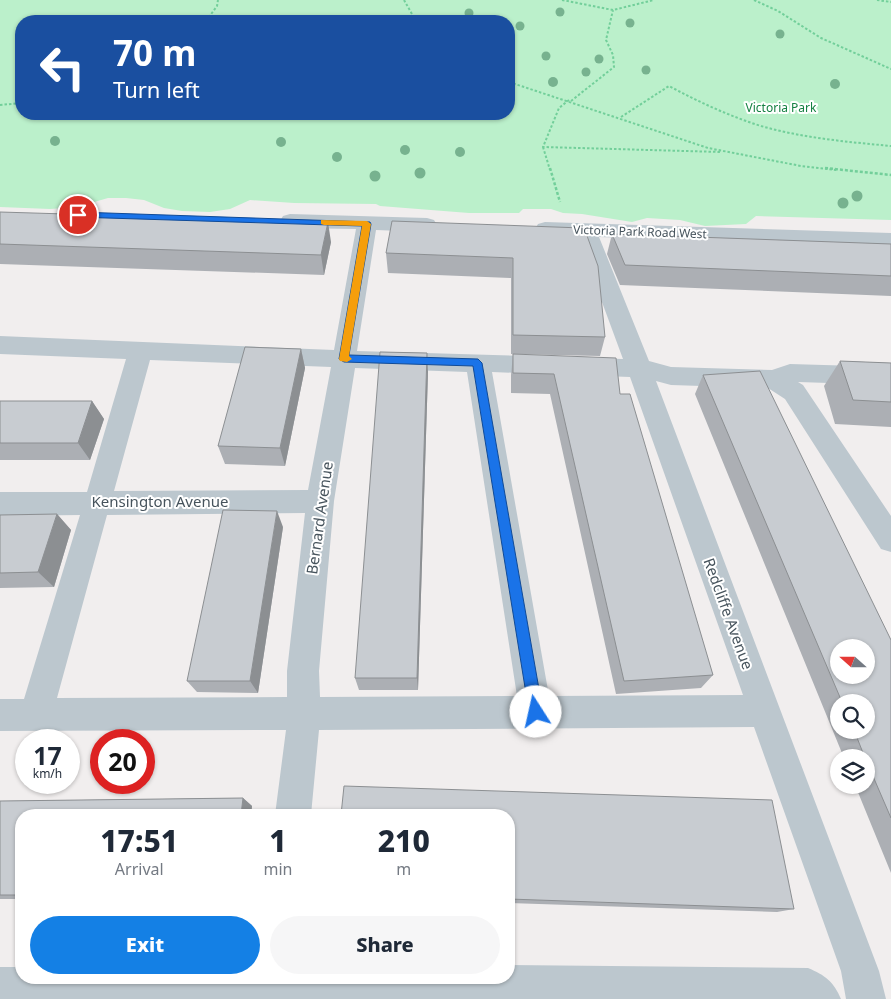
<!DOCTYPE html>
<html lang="en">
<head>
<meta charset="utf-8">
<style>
	body { margin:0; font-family:"Noto Sans",sans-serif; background:#f6f6f7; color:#1f2937; height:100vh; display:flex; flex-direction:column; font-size:19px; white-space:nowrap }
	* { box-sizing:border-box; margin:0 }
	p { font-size:16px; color:#747a83 }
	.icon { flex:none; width:28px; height:28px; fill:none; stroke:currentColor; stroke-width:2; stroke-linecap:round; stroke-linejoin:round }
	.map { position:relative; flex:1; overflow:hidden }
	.panel { position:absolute; left:15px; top:809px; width:500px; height:175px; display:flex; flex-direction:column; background:#fff; border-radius:20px; box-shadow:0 1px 4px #0004 }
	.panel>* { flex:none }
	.hud { position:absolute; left:15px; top:15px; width:500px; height:105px; border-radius:20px; box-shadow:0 1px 4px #0004; background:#1a4fa0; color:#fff; overflow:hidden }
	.needle { width:32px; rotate:291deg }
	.tools { position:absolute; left:830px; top:639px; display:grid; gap:10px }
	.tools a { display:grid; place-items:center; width:45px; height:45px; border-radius:50%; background:#fff; box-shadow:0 1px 4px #0004; font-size:25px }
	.speed { position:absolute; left:15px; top:729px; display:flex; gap:10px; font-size:25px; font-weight:700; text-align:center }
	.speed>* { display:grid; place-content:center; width:65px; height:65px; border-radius:50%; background:#fff; box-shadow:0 1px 4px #0004; line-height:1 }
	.speed small { font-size:12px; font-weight:400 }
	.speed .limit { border:8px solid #d22; background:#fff; color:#111 }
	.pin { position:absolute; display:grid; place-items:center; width:42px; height:42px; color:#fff; margin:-21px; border:2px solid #fff; border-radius:50%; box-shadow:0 1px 5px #0007 }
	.me { position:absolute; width:55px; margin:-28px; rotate:350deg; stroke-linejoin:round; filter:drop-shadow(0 0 4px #0008) }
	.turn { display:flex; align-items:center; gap:18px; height:105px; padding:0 15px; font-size:22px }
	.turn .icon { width:65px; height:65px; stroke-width:2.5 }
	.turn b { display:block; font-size:35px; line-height:42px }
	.eta { display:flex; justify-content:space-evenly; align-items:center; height:85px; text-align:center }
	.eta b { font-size:30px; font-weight:800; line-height:35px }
	.primary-button { display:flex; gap:10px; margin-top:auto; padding:10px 15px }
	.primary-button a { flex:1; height:58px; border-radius:30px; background:#1480e5; color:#fff; font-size:20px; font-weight:800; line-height:58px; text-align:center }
	.primary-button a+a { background:#f6f6f7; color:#1f2937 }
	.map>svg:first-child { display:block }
	.green { fill:#bbf0cb; fill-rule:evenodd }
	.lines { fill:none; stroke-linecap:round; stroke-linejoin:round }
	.path-far1 { stroke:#72cf9a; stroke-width:2; stroke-dasharray:2.5 2; stroke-linecap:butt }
	.path { stroke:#72cf9a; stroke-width:2.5; stroke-dasharray:3 2; stroke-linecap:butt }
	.minor { fill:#bcc7ce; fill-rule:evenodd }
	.tree { fill:#77b28f }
	.wall { fill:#acafb4; fill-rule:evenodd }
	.shaded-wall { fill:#8c8f92 }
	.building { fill:#c8ccd1; stroke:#8c8f92; fill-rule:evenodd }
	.route { fill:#1a73e8; stroke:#114b97 }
	.slow { fill:#f59e0b }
	.labels { text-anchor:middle; stroke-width:4; stroke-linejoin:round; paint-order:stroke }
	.far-park-label { font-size:12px; fill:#148042; stroke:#fff }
	.far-street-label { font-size:12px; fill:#46535c; stroke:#fff }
	.street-label { font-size:15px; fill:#46535c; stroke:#fff }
</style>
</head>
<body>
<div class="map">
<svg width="891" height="999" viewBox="0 0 891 999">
	<rect width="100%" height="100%" fill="#f1eeee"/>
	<!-- green -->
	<path class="green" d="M 0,0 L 891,0 L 891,220 L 756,216 L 746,224 L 705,226 L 680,220 L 647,218 L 632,222 L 582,214 L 563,213 L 551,209 L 523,209 L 519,213 L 469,213 L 380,206 L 376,204 L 294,203 L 250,200 L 230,209 L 210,212 L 182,211 L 164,208 L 144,200 L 126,198 L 108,198 L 77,207 L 50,209 L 0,207 ZM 21,21 L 509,21 L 509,114 L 21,114 Z"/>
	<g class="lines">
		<!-- path-far1 -->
		<path class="path-far1" d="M 404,0 L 416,21
			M 562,0 L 613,10 L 654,0
			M 754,0 L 778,11 L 821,38 L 891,69
			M 877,0 L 891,2
			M 206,21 L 217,6 L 218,0
			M 509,82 L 708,148 L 801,166 L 837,170
			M 569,100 L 559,108 L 543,147 L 721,152
			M 571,101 L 614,67 L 613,55 L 606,40 L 613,10
			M 0,105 L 21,103
			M 621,117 L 669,86 C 699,102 729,116 761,126 C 803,138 848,142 891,146
			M 543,147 L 550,170"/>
		<!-- path -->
		<path class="path" d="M 550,168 L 560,202
			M 825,168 L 891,175"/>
		<!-- minor -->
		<path class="minor" d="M 290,214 L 427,218 L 434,220 L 437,225 L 434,230 L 427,232 L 376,230 L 357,351 L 623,359 L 578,237 L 538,234 L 535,229 L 538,224 L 545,222 L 891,233 L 891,247 L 599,237 L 649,361 L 671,367 L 772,370 L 790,364 L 891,367 L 891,385 L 798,382 L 803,385 L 891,516 L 891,552 L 881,549 L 785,399 L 768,388 L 671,385 L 656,381 L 879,971 L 886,999 L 846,999 L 841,971 L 754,727 L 319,730 L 311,815 L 275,815 L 286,730 L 0,731 L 0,699 L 24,699 L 80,515 L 0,516 L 0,492 L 87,492 L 126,359 L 0,354 L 0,336 L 334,350 L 356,229 L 290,228 L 283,226 L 280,221 L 283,216 ZM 150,360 L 331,367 L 308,490 L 114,491 ZM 355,368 L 467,372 L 517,696 L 320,697 L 319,671 L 334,501 ZM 492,372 L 630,377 L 743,695 L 549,696 ZM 305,513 L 287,671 L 287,697 L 57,698 L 107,515 Z
			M 509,965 L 808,968 C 825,975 834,982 841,999 L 0,999 L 0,967 L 21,967 L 21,978 L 509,978 Z"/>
	</g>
	<!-- trees -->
	<g class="tree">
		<circle cx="560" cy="12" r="4.5"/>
		<circle cx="469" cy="13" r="4.5"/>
		<circle cx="630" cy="23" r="4.5"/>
		<circle cx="520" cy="26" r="4.5"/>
		<circle cx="780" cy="34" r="4.5"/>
		<circle cx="546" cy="56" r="4.5"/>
		<circle cx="599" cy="59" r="4.5"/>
		<circle cx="646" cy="70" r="4.5"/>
		<circle cx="586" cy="72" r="4.5"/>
		<circle cx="553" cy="82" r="5"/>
		<circle cx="835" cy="84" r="5"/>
		<circle cx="55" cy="141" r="5"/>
		<circle cx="281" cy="142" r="5"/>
		<circle cx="405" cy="150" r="5"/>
		<circle cx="460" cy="152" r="5"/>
		<circle cx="337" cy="157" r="5"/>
		<circle cx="420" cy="173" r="5.5"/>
		<circle cx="375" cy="176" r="5.5"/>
		<circle cx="857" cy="196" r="5.5"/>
		<circle cx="843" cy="203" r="5.5"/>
	</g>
	<!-- wall -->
	<path class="wall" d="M 0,212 L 331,242 L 324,275 L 0,264 Z
		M 582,233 L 605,337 L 600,356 L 511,354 L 511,278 L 388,273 L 386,253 Z
		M 612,234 L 891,244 L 891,296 L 620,285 L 607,254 Z
		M 301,349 L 305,368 L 285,466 L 225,464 L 218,446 Z
		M 513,354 L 620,394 L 713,675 L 701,688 L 616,694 L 550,394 L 511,393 L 511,375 Z
		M 840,361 L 891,363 L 891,427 L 835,424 L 824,386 Z
		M 428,372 L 418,690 L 359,690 L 355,678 Z
		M 703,375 L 891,640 L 891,873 L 855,785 L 866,785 L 866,758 L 844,758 L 695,394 ZM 839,702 L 866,702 L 866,730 L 839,730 Z
		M 0,401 L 92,401 L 104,419 L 90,460 L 0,460 Z
		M 57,514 L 71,530 L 54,587 L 0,588 L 0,515 Z
		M 283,527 L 258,693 L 197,692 L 187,681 Z
		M 243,798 L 252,806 L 251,815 L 21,815 L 21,899 L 0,899 L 0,801 Z
		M 509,815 L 794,909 L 777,912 L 509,903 Z"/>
	<!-- shaded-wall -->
	<path class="shaded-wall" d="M 328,222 L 331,242 L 324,275 L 321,255 Z
		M 301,349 L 305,368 L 285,466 L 280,448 Z
		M 427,353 L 428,372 L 418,690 L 417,678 Z
		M 92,401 L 104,419 L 90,460 L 78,443 Z
		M 277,511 L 283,527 L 258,693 L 250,681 Z
		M 57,514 L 71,530 L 54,587 L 38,572 Z
		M 243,798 L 252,806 L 251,815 L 241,815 Z"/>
	<!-- building -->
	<path class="building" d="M 0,212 L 328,222 L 321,255 L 0,244 Z
		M 392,221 L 582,228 L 582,233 L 586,233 L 598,266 L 605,337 L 513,335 L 513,258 L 386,253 Z
		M 612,234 L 891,244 L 891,276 L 625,265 Z
		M 245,347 L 301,349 L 280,448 L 218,446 Z
		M 380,352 L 427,353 L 417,678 L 355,678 Z
		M 513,354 L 616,358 L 620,394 L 630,394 L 713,675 L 624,681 L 554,374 L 513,373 Z
		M 840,361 L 891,363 L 891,402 L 853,400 Z
		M 760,371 L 891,640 L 891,818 L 866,760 L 866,758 L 865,758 L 854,730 L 866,730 L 866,702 L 842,702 L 703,375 ZM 839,648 L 866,648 L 866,675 L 839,675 Z
		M 0,401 L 92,401 L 78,443 L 0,443 Z
		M 223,510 L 277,511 L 250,681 L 187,681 Z
		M 57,514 L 38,572 L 0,573 L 0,515 Z
		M 344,786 L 772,800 L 794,909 L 509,899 L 509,815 L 341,815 Z
		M 243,798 L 241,815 L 21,815 L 21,895 L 0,895 L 0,801 Z"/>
	<!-- route -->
	<path class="route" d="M 78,212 L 370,222 L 371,224 L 349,355 L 478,359 L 482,363 L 543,712 L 541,717 L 536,719 L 531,717 L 529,712 L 473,366 L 344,362 L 339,359 L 362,226 L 75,217 L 75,213 Z"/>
	<!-- slow -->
	<path class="slow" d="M 321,220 L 367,221 L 371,224 L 349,356 L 352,359 L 347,362 L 340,361 L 339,359 L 362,226 L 324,225 L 321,224 Z"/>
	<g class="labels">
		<!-- far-park labels -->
		<g class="far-park-label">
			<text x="781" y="112">Victoria Park</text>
		</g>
		<!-- far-street labels -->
		<g class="far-street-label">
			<text transform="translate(640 232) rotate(2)" y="4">Victoria Park Road West</text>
		</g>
		<!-- street labels -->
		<g class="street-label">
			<text x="160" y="507">Kensington Avenue</text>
			<text transform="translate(320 518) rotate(-82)" y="5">Bernard Avenue</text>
			<text transform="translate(728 614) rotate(70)" y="5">Redcliffe Avenue</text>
		</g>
	</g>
</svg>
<div class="tools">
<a><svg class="needle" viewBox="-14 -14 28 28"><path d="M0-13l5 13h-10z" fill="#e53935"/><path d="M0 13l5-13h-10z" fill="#747a83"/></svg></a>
<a><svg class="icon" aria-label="search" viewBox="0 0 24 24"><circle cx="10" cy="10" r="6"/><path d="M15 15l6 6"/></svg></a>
<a><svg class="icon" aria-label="layers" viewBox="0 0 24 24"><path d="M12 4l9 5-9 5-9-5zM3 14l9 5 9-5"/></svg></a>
</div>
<div class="speed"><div>17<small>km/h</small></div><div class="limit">20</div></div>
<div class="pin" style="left:78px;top:215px;background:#d93025"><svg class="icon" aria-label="arrive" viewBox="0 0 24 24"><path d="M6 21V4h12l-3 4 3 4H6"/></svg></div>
<svg class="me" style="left:536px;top:712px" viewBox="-20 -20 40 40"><circle r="19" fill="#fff"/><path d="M0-13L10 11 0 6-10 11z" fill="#1a73e8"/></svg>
<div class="hud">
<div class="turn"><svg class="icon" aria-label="left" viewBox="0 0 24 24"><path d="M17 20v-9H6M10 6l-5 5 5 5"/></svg><div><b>70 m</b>Turn left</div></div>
</div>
<section class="panel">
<div class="eta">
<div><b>17:51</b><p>Arrival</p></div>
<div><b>1</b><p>min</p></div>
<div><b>210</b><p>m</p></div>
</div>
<div class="primary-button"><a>Exit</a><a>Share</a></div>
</section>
</div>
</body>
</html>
